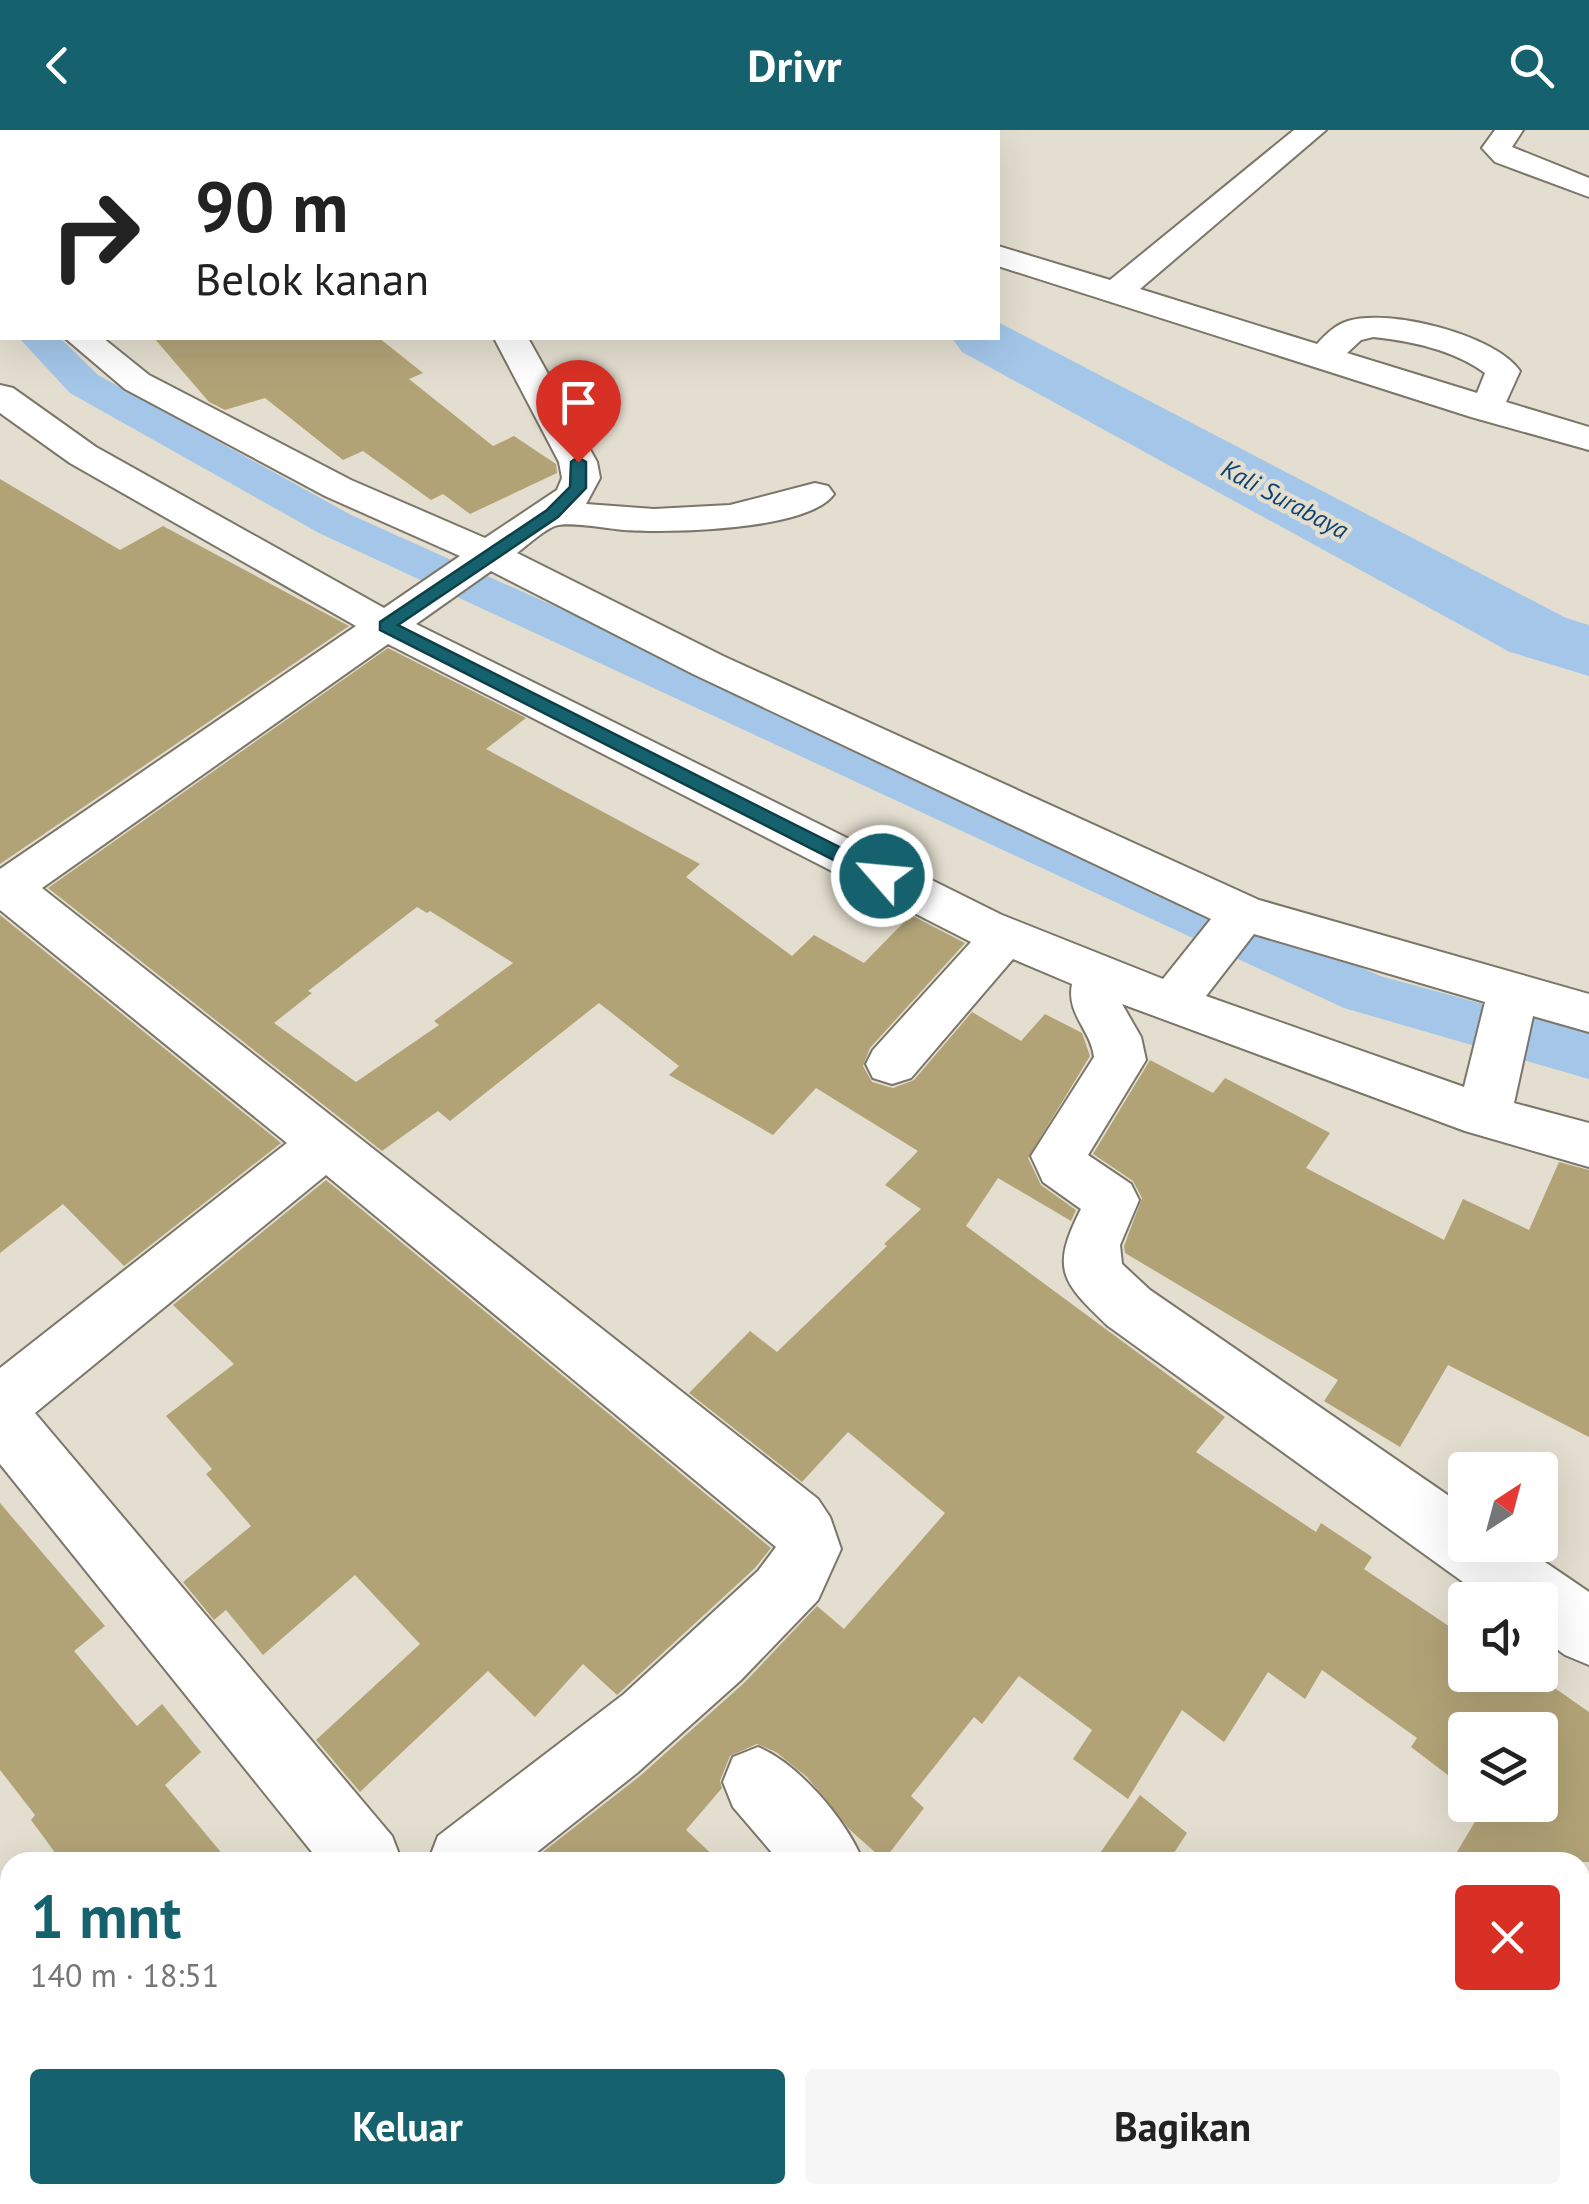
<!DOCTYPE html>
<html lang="id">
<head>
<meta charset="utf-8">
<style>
	body { margin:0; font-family:"PT Sans",sans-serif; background:#f6f6f6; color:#222; height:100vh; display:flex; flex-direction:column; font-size:38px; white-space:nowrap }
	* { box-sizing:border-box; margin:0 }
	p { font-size:32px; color:#767676 }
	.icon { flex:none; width:55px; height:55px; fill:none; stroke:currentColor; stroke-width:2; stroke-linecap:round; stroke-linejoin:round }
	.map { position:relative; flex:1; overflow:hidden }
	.drawer { position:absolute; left:0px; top:1722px; width:1590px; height:352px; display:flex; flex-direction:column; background:#fff; border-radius:30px 30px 0 0; box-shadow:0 10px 40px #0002 }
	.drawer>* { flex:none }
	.guide { position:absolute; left:0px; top:0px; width:1000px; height:210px; box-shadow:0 10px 40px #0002; background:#fff; color:#222; overflow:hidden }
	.needle { width:65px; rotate:36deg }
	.fabs { position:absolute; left:1448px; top:1322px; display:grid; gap:20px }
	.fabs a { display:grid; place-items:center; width:110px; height:110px; border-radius:10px; background:#fff; box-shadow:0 10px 40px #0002; font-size:50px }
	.pin { position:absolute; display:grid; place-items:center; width:85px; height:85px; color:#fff; margin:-102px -42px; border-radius:50% 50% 50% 0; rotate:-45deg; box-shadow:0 0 10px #0007 }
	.pin .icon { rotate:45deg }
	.me { position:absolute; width:110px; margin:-55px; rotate:297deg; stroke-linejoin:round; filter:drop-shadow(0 0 8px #0008) }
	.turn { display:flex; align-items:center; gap:35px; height:210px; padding:0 30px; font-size:45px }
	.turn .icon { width:130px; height:130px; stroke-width:2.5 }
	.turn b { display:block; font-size:70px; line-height:85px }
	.round { display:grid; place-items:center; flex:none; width:105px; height:105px; border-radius:10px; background:#f6f6f6 }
	.headline { display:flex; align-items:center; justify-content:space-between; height:170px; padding:0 30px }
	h1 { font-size:60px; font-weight:700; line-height:75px; color:#15616d }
	.cta { display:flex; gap:20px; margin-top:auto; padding:20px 30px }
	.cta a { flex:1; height:115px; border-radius:10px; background:#15616d; color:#fff; font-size:40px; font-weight:700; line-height:115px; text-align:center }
	.cta a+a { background:#f6f6f6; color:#222 }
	header { display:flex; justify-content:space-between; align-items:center; height:130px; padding:0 30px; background:#15616d; color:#fff; font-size:45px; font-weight:700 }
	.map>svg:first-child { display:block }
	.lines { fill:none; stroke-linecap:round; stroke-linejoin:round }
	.canal { fill:#a3c6e9; fill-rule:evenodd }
	.river { fill:#a3c6e9; fill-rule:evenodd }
	.building { fill:#b2a377; fill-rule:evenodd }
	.minor-casing { stroke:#7b7668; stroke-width:4 }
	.minor { fill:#fff; fill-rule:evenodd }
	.route { fill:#15616d; stroke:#0e3f47; stroke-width:2.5 }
	.labels { text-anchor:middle; stroke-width:9; stroke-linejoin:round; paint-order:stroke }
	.far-water-label { font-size:25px; font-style:italic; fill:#0e426e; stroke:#e3decf }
</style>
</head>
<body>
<header><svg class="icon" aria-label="back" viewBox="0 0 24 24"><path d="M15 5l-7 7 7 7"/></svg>Drivr<svg class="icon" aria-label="search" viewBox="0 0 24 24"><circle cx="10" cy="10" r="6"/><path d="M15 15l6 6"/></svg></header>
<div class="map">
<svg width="1589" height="2074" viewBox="0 0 1589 2074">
	<rect width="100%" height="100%" fill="#e3decf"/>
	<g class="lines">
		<!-- canal -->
		<path class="canal" d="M 0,157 L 2,157 L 2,182 L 0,182 Z
			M 19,208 L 60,208 L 98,245 L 351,385 L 1380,846 L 1589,903 L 1589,949 L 1344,878 L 319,403 L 70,263 Z"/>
		<!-- river -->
		<path class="river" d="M 651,0 L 708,0 L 710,2 L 653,2 Z
			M 998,192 L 1566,488 L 1589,495 L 1589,546 L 1510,522 L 962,222 L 952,208 L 998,208 Z"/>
	</g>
	<!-- building -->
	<path class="building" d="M 154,208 L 379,208 L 423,243 L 409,249 L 493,316 L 514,306 L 556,334 L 557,343 L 470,384 L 443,364 L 431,370 L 363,321 L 343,330 L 265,268 L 225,280 L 209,272 Z
		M 0,349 L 120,420 L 163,396 L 349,496 L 0,734 Z
		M 388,518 L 526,588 L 486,619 L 700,734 L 686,747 L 792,826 L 814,805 L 864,833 L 911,785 L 965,813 L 870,918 L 863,936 L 872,952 L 893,958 L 914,950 L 972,882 L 1021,911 L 1045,884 L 1082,903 L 1090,926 L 1028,1028 L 1041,1055 L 1076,1080 L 1071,1091 L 998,1048 L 966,1096 L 1225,1287 L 1196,1322 L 1316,1402 L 1321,1393 L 1372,1427 L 1364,1439 L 1465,1507 L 1465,1545 L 1536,1545 L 1589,1582 L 1589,1732 L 1451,1732 L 1485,1675 L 1540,1675 L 1540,1600 L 1465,1600 L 1465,1658 L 1411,1617 L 1417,1608 L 1322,1540 L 1305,1569 L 1268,1542 L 1224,1612 L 1182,1580 L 1128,1669 L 1073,1629 L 1092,1600 L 1019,1546 L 982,1594 L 974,1587 L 911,1666 L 924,1678 L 884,1730 L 850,1700 L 807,1647 L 776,1622 L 757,1614 L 730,1626 L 720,1651 L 722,1658 L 686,1700 L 720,1732 L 530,1732 L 640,1646 L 744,1553 L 817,1476 L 844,1499 L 945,1383 L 848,1302 L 802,1352 L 689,1263 L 750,1201 L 777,1222 L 887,1116 L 884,1114 L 921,1079 L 885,1055 L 918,1021 L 816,958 L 773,1005 L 669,945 L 679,936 L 599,873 L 450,991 L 438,981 L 382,1021 L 48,758 ZM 417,777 L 427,783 L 430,781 L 513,833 L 434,891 L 439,895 L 356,952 L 274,893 L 312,863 L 308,861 Z
		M 0,785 L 281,1013 L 124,1136 L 63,1074 L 0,1123 Z
		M 1150,930 L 1213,963 L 1225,948 L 1330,1003 L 1306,1038 L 1444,1110 L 1463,1069 L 1529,1100 L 1559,1032 L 1589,1040 L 1589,1307 L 1448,1235 L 1400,1317 L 1324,1271 L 1338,1250 L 1125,1123 L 1124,1116 L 1142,1068 L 1133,1051 L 1093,1024 Z
		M 326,1050 L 771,1418 L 755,1438 L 617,1565 L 583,1534 L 535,1587 L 488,1541 L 360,1662 L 316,1610 L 420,1514 L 355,1445 L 263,1525 L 226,1480 L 214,1490 L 183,1452 L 251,1396 L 206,1344 L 212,1339 L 166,1286 L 234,1234 L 173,1175 Z
		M 0,1373 L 105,1496 L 74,1521 L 137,1596 L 162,1574 L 201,1622 L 165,1655 L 229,1732 L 62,1732 L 31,1690 L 35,1685 L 0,1640 Z
		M 1140,1665 L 1187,1703 L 1168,1732 L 1094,1732 Z"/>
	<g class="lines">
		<!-- minor casing -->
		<g class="minor-casing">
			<path id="minor" d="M 371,0 L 400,0 L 401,2 L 372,2 Z
				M 784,0 L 815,0 L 816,2 L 785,2 Z
				M 1294,0 L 1326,0 L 1140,159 L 1317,214 C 1326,204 1335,195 1348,191 C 1389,178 1496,205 1520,241 L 1506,272 L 1589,297 L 1589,320 L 1471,287 L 998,136 L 998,116 L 1110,150 ZM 1373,207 C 1411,211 1454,220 1485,243 L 1477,263 L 1347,223 L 1361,210 Z
				M 1495,0 L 1523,0 L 1512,17 L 1589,48 L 1589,67 L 1495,32 L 1482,18 Z
				M 0,127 L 2,128 L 2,149 L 0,148 Z
				M 65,208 L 103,208 L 149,245 L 351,350 L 485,408 L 557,360 L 562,348 L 559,332 L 494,208 L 528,208 L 597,332 L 600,348 L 586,374 L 654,379 L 730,375 L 815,353 L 828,356 L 834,364 C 808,401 668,403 624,400 C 608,399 568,391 555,396 C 542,401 528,415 517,423 L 723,526 L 1259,770 L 1589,864 L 1589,902 L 1533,886 L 1514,973 L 1589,993 L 1589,1037 L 1465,1001 L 1122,874 L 1141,907 L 1146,930 L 1088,1025 L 1131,1054 L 1139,1070 L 1120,1115 L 1122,1134 L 1150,1160 L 1465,1377 L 1465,1415 L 1520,1415 L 1589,1462 L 1589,1535 L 1565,1525 L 1540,1507 L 1540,1470 L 1488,1470 L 1108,1196 C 1062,1152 1050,1140 1081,1079 L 1043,1052 L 1031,1026 L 1094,927 C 1091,900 1066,884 1072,854 L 1013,829 L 911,948 L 892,954 L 873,948 L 866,934 L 873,920 L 971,812 L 388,514 L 42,758 L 818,1369 L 830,1387 L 841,1419 L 818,1470 L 741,1550 L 637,1643 L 527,1730 L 428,1732 L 438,1706 L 624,1564 L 758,1441 L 776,1417 L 326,1045 L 35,1283 L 392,1706 L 402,1732 L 320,1732 L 0,1334 L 0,1238 L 287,1013 L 0,780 L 0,739 L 356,496 L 70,333 L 0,283 L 0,255 L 13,258 L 96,317 L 384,478 L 460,426 L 325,366 L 125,259 ZM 491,441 L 693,544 L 1211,789 L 1163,849 L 1002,785 L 416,494 ZM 1254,804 L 1485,872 L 1464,957 L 1206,866 Z
				M 758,1617 C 798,1633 848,1692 863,1732 L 780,1732 L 733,1677 L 723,1652 L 733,1627 Z
				M 502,2065 L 583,2065 L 587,2074 L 505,2074 Z
				M 1177,2065 L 1266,2065 L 1270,2074 L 1180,2074 Z"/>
		</g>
		<!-- minor -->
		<use href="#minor" class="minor"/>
	</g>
	<!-- route -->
	<path class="route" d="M 578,327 L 586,332 L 586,358 L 558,387 L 398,495 L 889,742 L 889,751 L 875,751 L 380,500 L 380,492 L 547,380 L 570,357 L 571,332 Z"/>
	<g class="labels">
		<!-- far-water labels -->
		<g class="far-water-label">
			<text transform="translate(1285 369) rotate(28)" y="9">Kali Surabaya</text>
		</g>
	</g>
</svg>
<div class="fabs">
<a><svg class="needle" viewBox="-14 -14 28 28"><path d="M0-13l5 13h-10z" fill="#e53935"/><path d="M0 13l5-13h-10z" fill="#767676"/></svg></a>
<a><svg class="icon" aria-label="sound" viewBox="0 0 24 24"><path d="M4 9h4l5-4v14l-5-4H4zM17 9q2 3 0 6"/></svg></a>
<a><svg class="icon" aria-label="layers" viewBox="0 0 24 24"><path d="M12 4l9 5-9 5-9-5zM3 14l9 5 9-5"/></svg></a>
</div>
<div class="pin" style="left:578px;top:332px;background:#d93025"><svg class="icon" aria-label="arrive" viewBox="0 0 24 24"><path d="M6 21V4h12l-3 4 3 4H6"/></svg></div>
<svg class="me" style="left:882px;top:746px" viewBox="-20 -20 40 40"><circle r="17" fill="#15616d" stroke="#fff" stroke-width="3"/><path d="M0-11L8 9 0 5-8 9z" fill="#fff"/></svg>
<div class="guide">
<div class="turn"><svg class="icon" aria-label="right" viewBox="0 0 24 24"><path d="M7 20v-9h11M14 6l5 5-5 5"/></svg><div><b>90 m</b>Belok kanan</div></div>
</div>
<section class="drawer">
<div class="headline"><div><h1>1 mnt</h1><p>140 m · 18:51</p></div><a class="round" style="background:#d93025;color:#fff"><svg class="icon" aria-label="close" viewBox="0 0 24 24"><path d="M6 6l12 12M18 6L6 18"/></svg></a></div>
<div class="cta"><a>Keluar</a><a>Bagikan</a></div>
</section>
</div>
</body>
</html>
